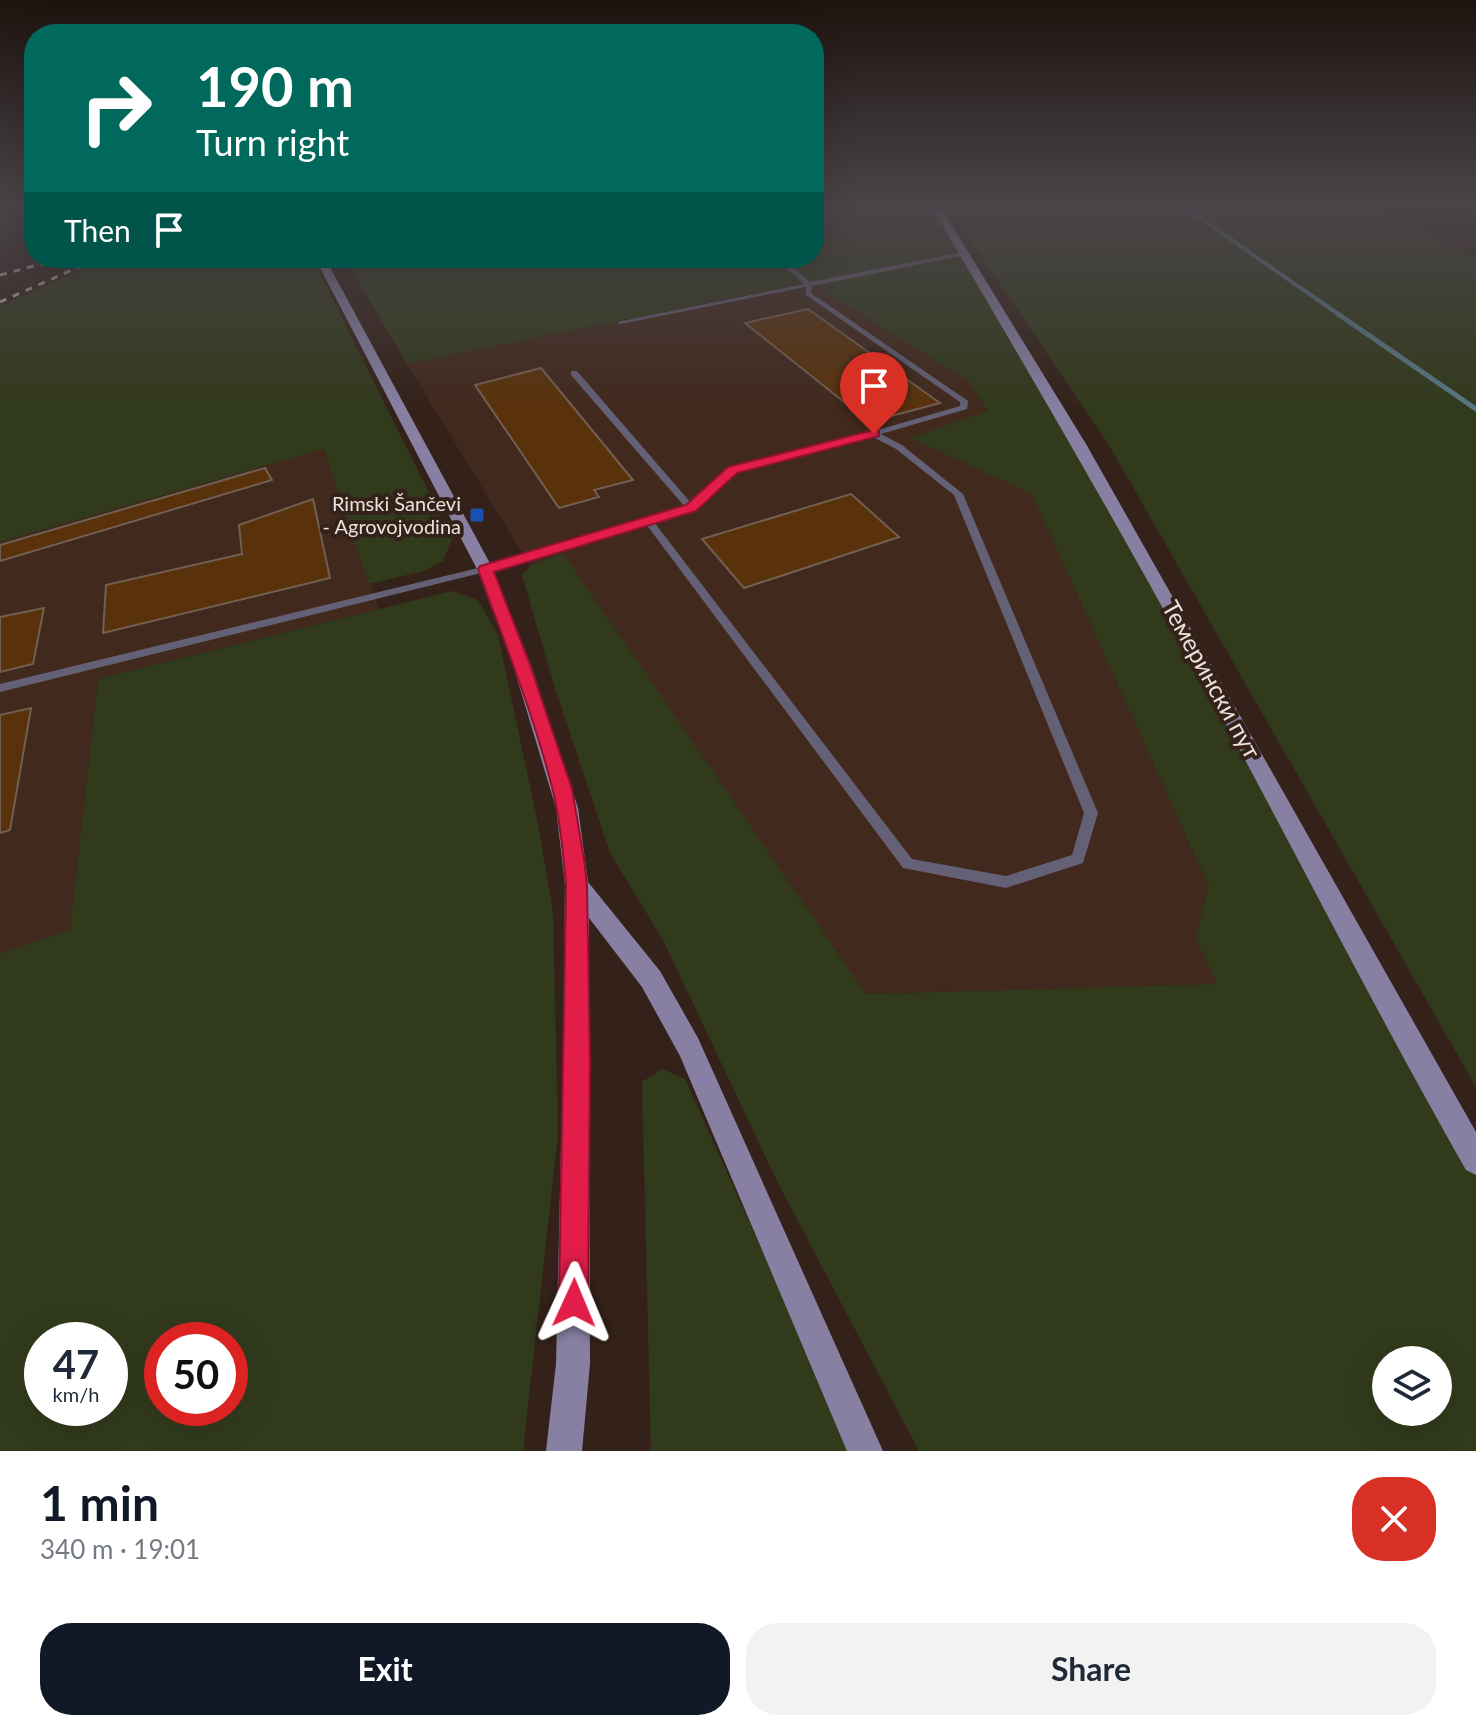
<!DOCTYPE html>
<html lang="en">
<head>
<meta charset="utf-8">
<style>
	body { margin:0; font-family:Lato,sans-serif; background:#f2f2f3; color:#1f2937; height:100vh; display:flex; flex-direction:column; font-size:30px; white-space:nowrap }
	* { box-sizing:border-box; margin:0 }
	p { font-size:26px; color:#747a83 }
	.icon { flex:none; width:44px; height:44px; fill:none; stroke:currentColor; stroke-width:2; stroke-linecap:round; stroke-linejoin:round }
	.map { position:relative; height:1451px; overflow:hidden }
	.drawer { display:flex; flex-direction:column; background:#fff; flex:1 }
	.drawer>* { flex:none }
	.top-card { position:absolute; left:24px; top:24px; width:800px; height:244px; border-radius:32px; box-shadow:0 8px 32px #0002; background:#00695c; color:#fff; overflow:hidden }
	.fabs { position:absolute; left:1372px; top:1346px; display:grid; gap:16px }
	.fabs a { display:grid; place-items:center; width:80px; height:80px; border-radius:50%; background:#fff; box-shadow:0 8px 32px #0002; font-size:40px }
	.speed { position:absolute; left:24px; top:1322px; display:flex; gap:16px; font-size:40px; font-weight:700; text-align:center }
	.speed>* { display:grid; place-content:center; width:104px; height:104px; border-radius:50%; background:#fff; box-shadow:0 8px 32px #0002; line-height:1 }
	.speed small { font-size:20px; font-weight:400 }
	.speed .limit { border:12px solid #d22; background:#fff; color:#111 }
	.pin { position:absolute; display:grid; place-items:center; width:68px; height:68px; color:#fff; margin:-82px -34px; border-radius:50% 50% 50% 0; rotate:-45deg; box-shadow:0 0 8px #0007 }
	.pin .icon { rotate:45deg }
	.me { position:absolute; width:88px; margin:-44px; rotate:1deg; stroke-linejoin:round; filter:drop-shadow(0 0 6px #0008) }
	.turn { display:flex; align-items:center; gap:28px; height:168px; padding:0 40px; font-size:36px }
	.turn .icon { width:104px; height:104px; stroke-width:2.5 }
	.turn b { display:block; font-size:56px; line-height:68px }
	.then { display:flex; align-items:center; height:76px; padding:0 40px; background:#0003; gap:16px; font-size:30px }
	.round { display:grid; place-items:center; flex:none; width:84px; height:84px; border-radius:32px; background:#f2f2f3 }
	.head { display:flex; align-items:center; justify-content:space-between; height:136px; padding:0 40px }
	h1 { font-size:48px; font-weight:700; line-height:60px; color:#111827 }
	.primary-button { display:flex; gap:16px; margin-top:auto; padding:16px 40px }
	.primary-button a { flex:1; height:92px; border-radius:32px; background:#111827; color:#fff; font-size:32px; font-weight:700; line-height:92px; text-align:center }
	.primary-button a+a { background:#f2f2f3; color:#1f2937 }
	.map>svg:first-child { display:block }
	.built { fill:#41291d }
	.green { fill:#323a1c; fill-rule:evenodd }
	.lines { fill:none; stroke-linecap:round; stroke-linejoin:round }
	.stream-far1 { stroke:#587782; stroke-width:4 }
	.stream { stroke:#587782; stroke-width:5 }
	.building { fill:#59320c; stroke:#715f51; stroke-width:2 }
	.service { fill:#646075; fill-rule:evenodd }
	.secondary { fill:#8780a2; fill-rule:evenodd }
	.rail { stroke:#c0b3ac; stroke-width:3; stroke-dasharray:7 7; stroke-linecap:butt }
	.route { fill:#e11d48; stroke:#92132f; stroke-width:2 }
	.transit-dot { fill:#1a4fb4; stroke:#34221a; stroke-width:3 }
	.labels { text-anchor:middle; stroke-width:8; stroke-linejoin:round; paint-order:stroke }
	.far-poi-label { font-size:20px; fill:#ede1db; stroke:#34221a; text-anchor:end }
	.street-label { font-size:24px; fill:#ede1db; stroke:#34221a }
</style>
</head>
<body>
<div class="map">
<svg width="1476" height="1451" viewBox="0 0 1476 1451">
	<rect width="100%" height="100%" fill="#34221a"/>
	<!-- built -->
	<path class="built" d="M 810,282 L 968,381 L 988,412 L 911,438 L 1032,493 L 1209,887 L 1195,936 L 1218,984 L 866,994 L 563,554 L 530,566 L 407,364 Z
		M 324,449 L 379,609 L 98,679 L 70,931 L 0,954 L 0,542 Z"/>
	<!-- green -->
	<path class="green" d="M 814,206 L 937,206 L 1476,1161 L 1476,1451 L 919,1451 L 778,1183 L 663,940 L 610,853 L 554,685 L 522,575 L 530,566 L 563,553 L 866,994 L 1217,984 L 1195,936 L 1209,887 L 1032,494 L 910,438 L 988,411 L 968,381 L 810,282 L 407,364 L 345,258 L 814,258 ZM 1386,1360 L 1438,1360 L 1438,1412 L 1386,1412 Z
		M 951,206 L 1370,206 L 1476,257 L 1476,1087 L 1109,445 L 958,222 Z
		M 108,258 L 312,258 L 452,539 L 443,561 L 424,571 L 369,584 L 324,449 L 0,542 L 0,306 Z
		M 452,591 L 478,600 L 498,635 L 538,824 L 553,912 L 558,1134 L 523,1451 L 0,1451 L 0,954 L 70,930 L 98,679 ZM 42,1340 L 110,1340 L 110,1408 L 42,1408 ZM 230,1340 L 230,1408 L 162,1408 L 162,1340 Z
		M 662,1069 L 685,1079 L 852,1451 L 651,1451 L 642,1082 Z"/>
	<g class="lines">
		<!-- stream-far1 -->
		<path class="stream-far1" d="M 1183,206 L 1341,316"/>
		<!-- stream -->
		<path class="stream" d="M 1338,314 L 1476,409"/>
	</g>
	<!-- building -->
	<path class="building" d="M 808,309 L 940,403 L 869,422 L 745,323 Z
		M 541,368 L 633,480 L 594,490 L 599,497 L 559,508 L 475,385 Z
		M 265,468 L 272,480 L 0,561 L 0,545 Z
		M 851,494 L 899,537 L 744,588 L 702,539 Z
		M 313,499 L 330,578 L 103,633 L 106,585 L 242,554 L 239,525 Z
		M 44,608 L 33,664 L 0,672 L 0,617 Z
		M 31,708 L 10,830 L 0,833 L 0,715 Z"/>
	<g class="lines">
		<!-- service -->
		<path class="service" d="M 963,252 L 965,255 L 812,286 L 811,293 L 968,401 L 967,409 L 881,434 L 902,445 L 963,494 L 1098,813 L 1083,863 L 1006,888 L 903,868 L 646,524 L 489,571 L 0,692 L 0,684 L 482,567 L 685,507 L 571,375 L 571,371 L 577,371 L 691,503 L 730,468 L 871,432 L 960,406 L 960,402 L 806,295 L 806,287 L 620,324 L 617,322 L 804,284 L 775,258 L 782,258 L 810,282 ZM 873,437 L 896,449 L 954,495 L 1084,813 L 1072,855 L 1006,876 L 912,859 L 654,522 L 694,510 L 736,472 Z"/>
		<!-- secondary -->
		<path class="secondary" d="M 931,206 L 940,206 L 1086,444 L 1476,1132 L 1476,1175 L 1466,1170 C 1371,1003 1285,832 1193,663 C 1109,509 1020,357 931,206 Z
			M 315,258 L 325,258 L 493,569 L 531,665 L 578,808 L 588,882 L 660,971 L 698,1038 L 883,1451 L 847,1451 L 680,1056 L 642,987 L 589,918 L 590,1364 L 582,1451 L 546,1451 L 556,1364 L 563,1060 L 565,885 L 556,808 L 513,665 L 477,569 Z"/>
		<!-- rail -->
		<path class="rail" d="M 0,275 L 64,258
			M 0,302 L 99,258"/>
	</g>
	<!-- sky -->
	<linearGradient id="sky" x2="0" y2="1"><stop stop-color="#1d130e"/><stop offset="0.5" stop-color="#4a4449"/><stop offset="1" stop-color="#4a4449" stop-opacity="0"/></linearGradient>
	<rect width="1476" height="409" fill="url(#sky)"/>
	<!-- route -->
	<path class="route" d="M 874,430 L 879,431 L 879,436 L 737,473 L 696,511 L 494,572 L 530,665 L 572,789 L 584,859 L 587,885 L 590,1060 L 588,1303 L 584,1314 L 574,1318 L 563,1314 L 559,1303 L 566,885 C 563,853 560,818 552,787 C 533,713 504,641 478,569 L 480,566 L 686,505 L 728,467 Z"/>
	<!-- markers -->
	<rect class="transit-dot" x="469" y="507" width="16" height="16" rx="4"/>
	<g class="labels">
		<!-- far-poi labels -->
		<g class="far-poi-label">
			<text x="461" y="511">Rimski Šančevi<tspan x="461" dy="23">- Agrovojvodina</tspan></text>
		</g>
		<!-- street labels -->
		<g class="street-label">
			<text transform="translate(1211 680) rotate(61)" y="8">Темерински пут</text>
		</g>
	</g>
</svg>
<div class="fabs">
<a><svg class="icon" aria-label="layers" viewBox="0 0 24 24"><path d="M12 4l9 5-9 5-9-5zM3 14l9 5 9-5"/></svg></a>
</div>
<div class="speed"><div>47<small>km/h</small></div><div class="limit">50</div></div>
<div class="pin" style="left:874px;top:434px;background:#d93025"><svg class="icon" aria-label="arrive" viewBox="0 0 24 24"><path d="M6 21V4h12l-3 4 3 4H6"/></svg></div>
<svg class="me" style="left:574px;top:1303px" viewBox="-20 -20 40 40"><path d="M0-17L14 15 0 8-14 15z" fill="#e11d48" stroke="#fff" stroke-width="4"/></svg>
<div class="top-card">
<div class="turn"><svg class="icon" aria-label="right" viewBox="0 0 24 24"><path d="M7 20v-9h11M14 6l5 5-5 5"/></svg><div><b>190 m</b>Turn right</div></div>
<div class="then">Then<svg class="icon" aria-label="arrive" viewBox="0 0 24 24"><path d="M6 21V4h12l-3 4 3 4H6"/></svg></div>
</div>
</div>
<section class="drawer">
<div class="head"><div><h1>1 min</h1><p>340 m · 19:01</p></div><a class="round" style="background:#d93025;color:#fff"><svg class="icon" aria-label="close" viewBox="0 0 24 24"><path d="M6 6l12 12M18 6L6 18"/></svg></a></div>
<div class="primary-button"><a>Exit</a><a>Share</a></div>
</section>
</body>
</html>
